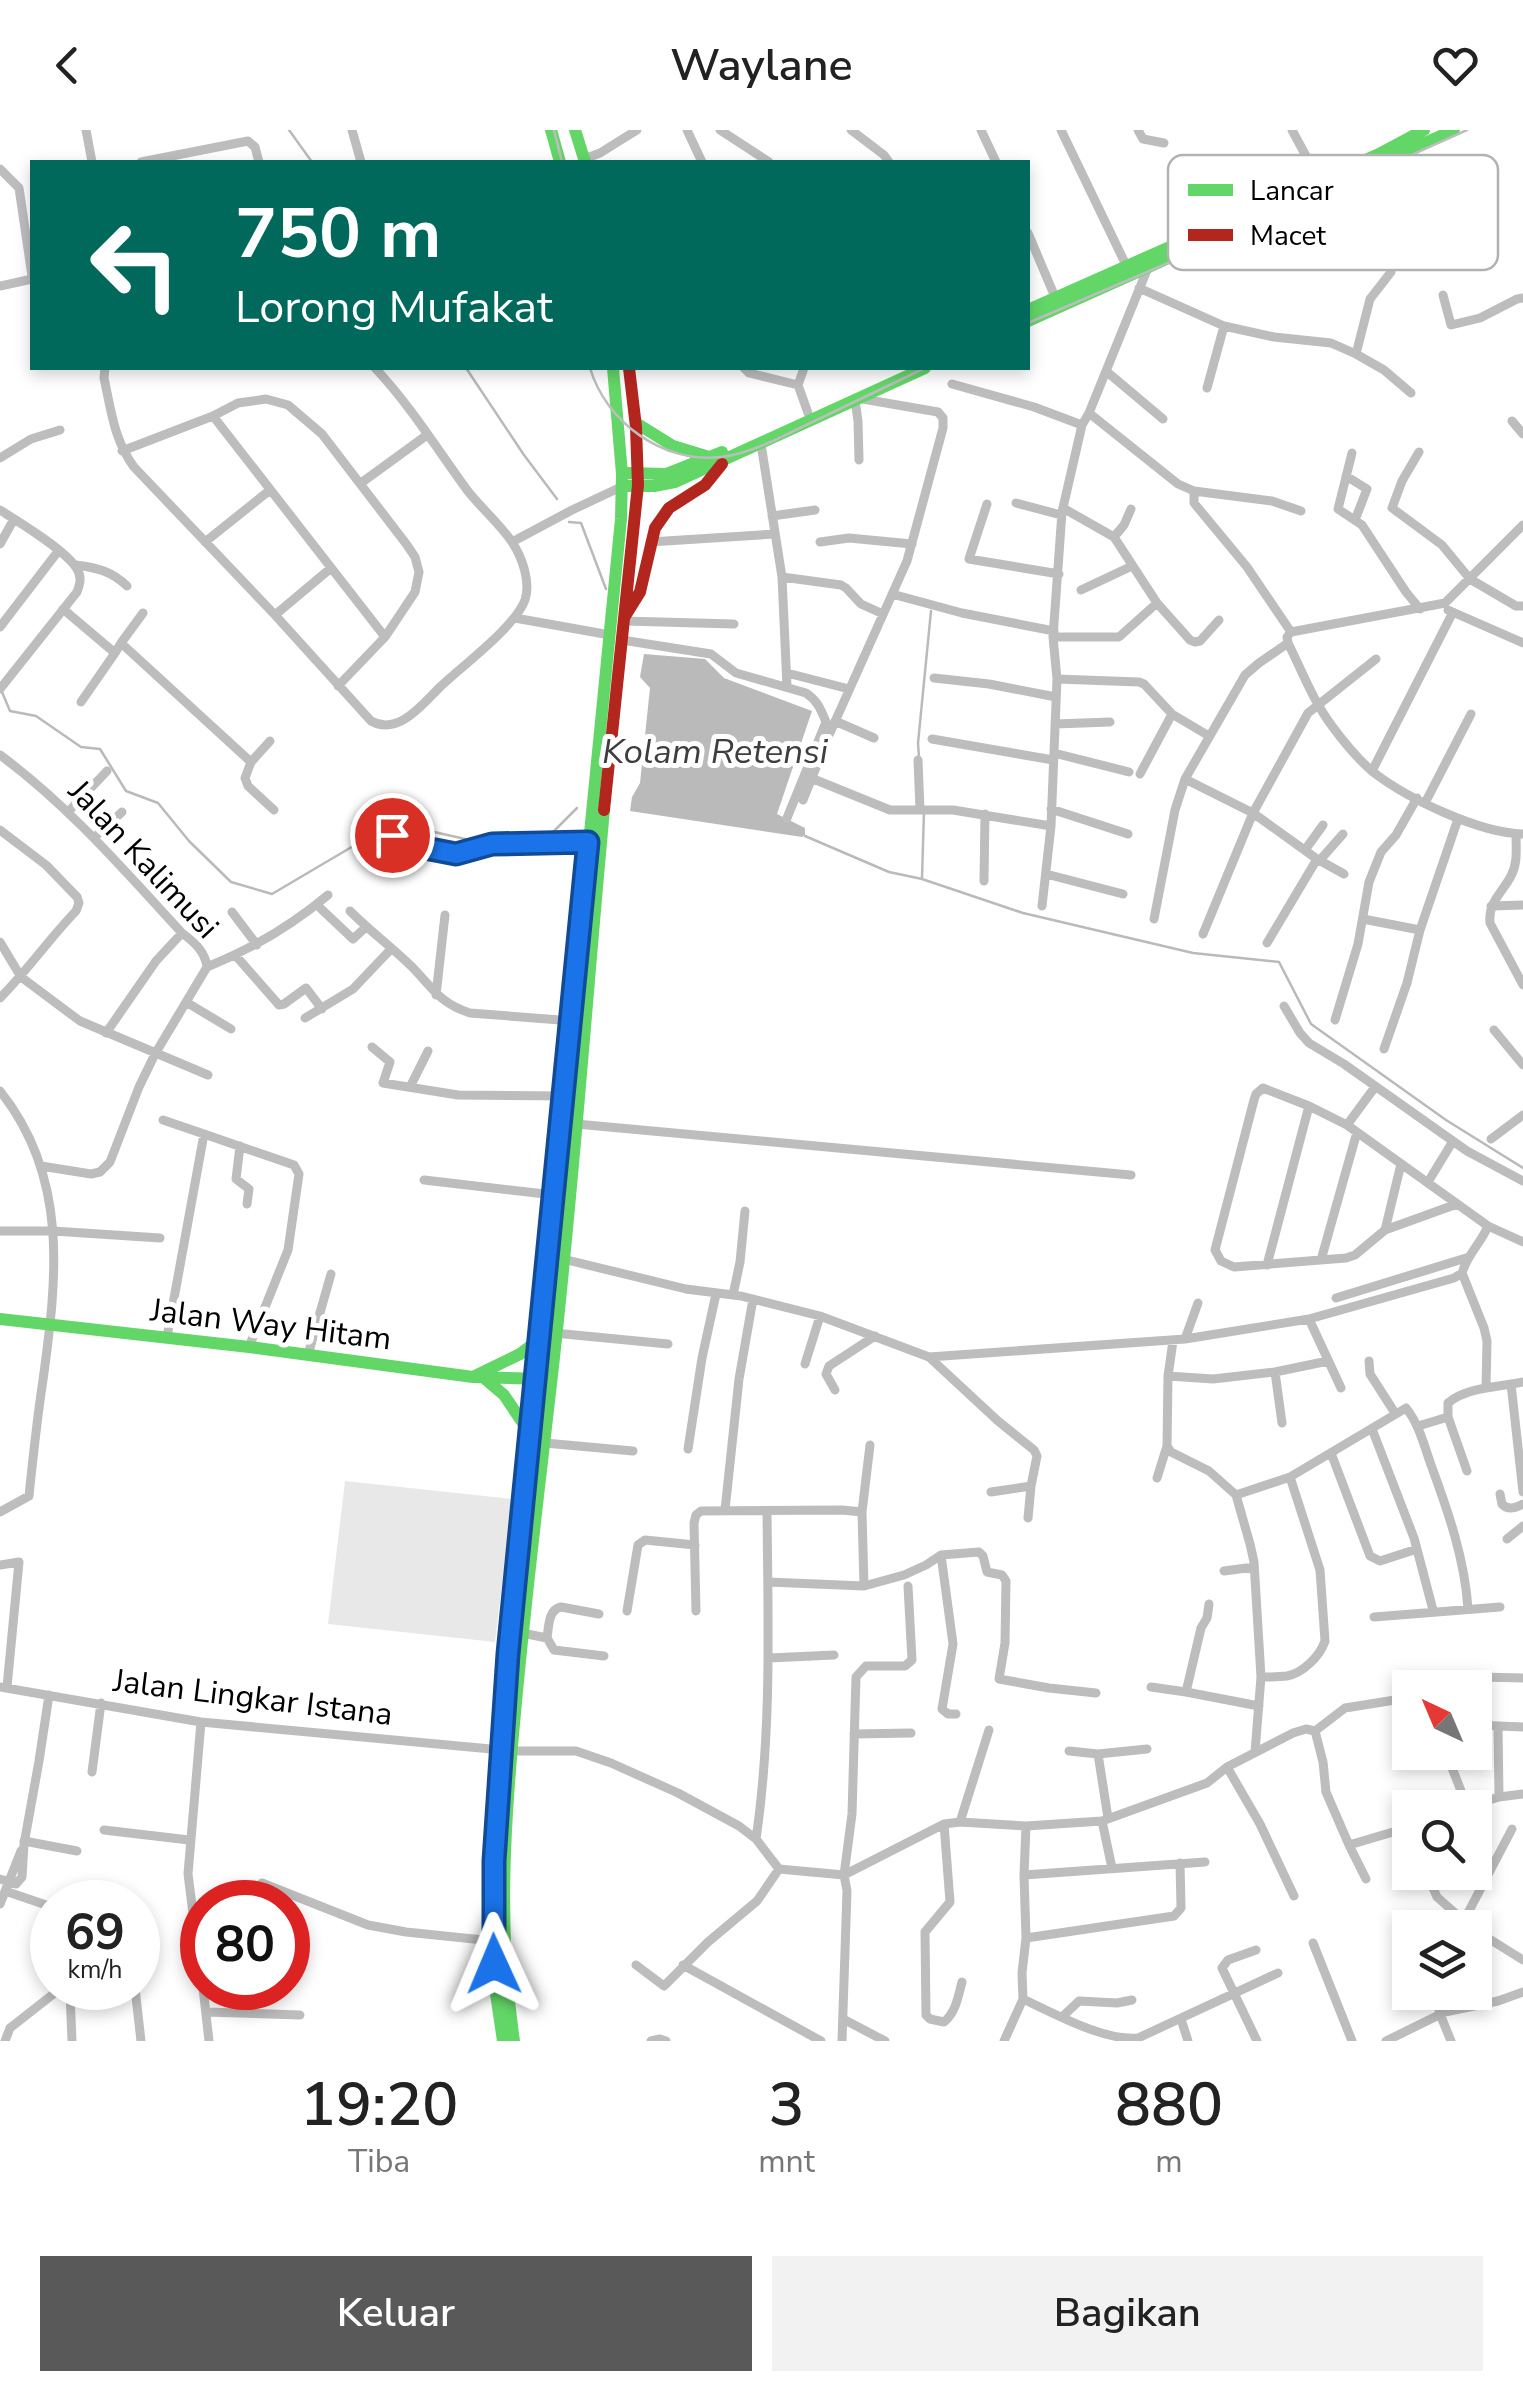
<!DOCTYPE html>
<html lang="id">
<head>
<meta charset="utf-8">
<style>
	body { margin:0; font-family:"Nunito Sans",sans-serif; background:#f2f2f2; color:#222; height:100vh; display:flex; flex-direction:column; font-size:38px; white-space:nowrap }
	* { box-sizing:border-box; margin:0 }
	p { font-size:32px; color:#767676 }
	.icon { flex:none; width:55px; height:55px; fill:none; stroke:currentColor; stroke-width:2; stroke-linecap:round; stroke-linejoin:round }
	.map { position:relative; height:1911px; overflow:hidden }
	.sheet { display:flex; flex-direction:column; background:#fff; flex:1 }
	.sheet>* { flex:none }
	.top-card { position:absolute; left:30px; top:30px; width:1000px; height:210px; border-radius:0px; box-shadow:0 5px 15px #0003; background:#00695c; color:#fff; overflow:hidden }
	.needle { width:65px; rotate:316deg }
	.tools { position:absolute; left:1392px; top:1540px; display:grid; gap:20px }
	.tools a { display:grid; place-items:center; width:100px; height:100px; border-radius:0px; background:#fff; box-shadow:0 5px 15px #0003; font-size:50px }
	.speed { position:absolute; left:30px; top:1750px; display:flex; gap:20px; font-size:50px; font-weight:700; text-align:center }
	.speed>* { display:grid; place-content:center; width:130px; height:130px; border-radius:50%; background:#fff; box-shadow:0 5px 15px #0003; line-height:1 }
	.speed small { font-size:25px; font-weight:400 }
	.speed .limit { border:15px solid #d22; background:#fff; color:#111 }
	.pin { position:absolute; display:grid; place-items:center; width:85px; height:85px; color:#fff; margin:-42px; border:5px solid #fff; border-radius:50%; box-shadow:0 2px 10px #0007 }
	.me { position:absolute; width:110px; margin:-55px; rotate:359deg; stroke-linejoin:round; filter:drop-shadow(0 0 8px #0008) }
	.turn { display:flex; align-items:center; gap:35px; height:210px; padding:0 40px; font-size:45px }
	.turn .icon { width:130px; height:130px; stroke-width:2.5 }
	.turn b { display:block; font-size:70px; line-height:85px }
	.eta { display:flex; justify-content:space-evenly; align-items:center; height:170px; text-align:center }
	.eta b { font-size:60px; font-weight:600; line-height:70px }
	.action { display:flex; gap:20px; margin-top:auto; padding:20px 40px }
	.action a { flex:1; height:115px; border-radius:0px; background:#595959; color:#fff; font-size:40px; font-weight:600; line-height:115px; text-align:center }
	.action a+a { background:#f2f2f2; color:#222 }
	header { display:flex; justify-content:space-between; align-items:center; height:130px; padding:0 40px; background:#fff; font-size:45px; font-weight:600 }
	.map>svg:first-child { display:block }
	.green { fill:#e8e8e8 }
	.water { fill:#bababa }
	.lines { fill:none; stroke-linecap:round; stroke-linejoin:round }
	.stream { stroke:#bababa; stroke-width:2.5 }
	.street { stroke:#bdbdbd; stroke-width:9 }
	.fast { stroke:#63d668; stroke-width:12 }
	.jam { stroke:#b3261e; stroke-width:12 }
	.tram { stroke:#bdbdbd; stroke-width:2.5 }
	.route-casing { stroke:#114b97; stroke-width:25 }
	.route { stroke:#1a73e8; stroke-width:18 }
	.labels { text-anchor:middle; stroke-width:10; stroke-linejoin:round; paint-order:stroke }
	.street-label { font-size:32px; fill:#000; stroke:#fff }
	.water-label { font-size:35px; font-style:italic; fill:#3e3e3e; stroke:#fff }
	.key { fill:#fff; stroke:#b2b2b2; stroke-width:2.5 }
	.key-label { font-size:28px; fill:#000 }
</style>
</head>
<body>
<header><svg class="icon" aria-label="back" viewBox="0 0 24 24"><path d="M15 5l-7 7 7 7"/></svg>Waylane<svg class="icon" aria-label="heart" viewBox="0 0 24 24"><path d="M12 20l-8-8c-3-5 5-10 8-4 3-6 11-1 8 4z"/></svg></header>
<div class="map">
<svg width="1523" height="1911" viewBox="0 0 1523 1911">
	<rect width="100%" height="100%" fill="#fff"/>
	<!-- green -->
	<path class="green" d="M 345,1351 L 512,1369 L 495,1512 L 328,1494 Z"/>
	<!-- water -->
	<path class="water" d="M 644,524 L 705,529 L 724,548 L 812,581 L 777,684 L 805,698 L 805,705 L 802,707 L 630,681 L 632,667 L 640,653 L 650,558 L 640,547 Z"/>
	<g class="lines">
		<!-- stream -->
		<path class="stream" d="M 289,0 L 312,32
			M 466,238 L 524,325 L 557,369
			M 569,392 L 581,393 L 606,459
			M 2,562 L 10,581 L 36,586 L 81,617 L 100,619 L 126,661 L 158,673 L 189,711 L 231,752 L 272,764 L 355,715 L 372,688 L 483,713
			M 919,628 L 918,613 L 931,481
			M 805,706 L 889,742 L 922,749 L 1023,783 L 1193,823 L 1279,832 L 1311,894 L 1446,990 L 1523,1038
			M 546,709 L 577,678
			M 922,748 L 924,681"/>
		<!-- street -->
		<path class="street" d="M 86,0 L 92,32
			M 352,0 L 361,32
			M 687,0 L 702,32
			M 720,0 L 769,32
			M 851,0 L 884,25 L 889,32
			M 981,0 L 996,32
			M 1061,0 L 1126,135
			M 1138,0 L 1143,9 L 1164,13
			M 1292,0 L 1319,50
			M 1405,22 L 1432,83
			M 584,29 L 600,23 L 637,0
			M 141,32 L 248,11 L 255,17 L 259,32
			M 0,39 L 19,58 L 32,146
			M 1028,103 L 1055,167
			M 0,156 L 32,149
			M 1139,158 L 1224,196 L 1274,207 L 1331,213 L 1356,224 L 1384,240 L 1411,263
			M 1443,165 L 1451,195 L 1480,188 L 1517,169 L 1523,168
			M 1356,224 L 1370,169 L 1391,142
			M 105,238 L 104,248 C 111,280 114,310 134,337 L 275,485 L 371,591 C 398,606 422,575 440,557 C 462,536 515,497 525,470 C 531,452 522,427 512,412 C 499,393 481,378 467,360 C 437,319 410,275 375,238
			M 744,238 L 749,243 L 798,255 L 808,283
			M 1106,241 L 1163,289
			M 952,254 L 1034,277 L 1082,295
			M 798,255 L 804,238
			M 1207,258 L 1224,196
			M 855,270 L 858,291 L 859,330
			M 1089,283 L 1178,354 L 1194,361 L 1272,371 L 1301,381
			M 213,286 L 385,507
			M 1512,291 L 1523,304
			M 761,314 L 782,447 L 787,557
			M 122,321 L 213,286 L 238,273 L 266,269 L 288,275 L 322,304 L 407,415 L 415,427 L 419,442 L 415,462 L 385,507 L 338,556
			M 1419,322 L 1402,351 L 1392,378 L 1442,415 L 1470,449 L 1516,476 L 1523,476
			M 1352,323 L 1338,379 L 1362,395 L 1406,462 L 1420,479
			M 0,328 L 31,309 L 60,300
			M 1346,346 L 1367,359 L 1355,390
			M 361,353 L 427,305
			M 1194,361 L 1194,373 L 1247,437 L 1291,502
			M 1016,373 L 1061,385
			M 987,374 L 969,429 L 1059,444
			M 1063,378 L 1114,407 L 1157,473 L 1190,510 L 1195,512 L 1200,511 L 1219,490
			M 0,380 C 19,392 67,421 77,439 C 82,447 80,454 77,462 L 0,559
			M 772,386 L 815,380
			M 1523,395 L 1445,473 L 1291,502 L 1287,507 L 1288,513 C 1302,541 1313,571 1332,596 C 1343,611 1359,630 1373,642 C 1408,669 1479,703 1523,704
			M 1114,407 L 1124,395 L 1131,379
			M 205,412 L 270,360
			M 512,412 L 572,380 L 621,357
			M 650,412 L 775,404
			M 820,412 L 849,408 L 912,414
			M 0,414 L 14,389
			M 76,435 C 98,438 111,441 127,456
			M 782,447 L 841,455 L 846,458 L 861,474 L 883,484
			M 1081,460 L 1132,436
			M 892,464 L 962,483 L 1054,501
			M 63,479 L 115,523 L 121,513 L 251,632
			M 1448,480 L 1523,513
			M 275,485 L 331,438
			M 515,488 L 610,505
			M 624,491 L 734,494
			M 0,497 L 59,420
			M 1053,507 L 1119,507 L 1157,473
			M 622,510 L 711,524 L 736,543 L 806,563 C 818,571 821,580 826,592 L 787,688
			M 121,513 L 143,483
			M 787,543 L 849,559
			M 934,548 L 989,554 L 1056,567
			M 1057,549 L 1139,552 L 1144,554 L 1172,584 L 1209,606
			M 81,572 L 115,523
			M 835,591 L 874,608
			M 1055,594 L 1110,592
			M 932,609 L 1053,630
			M 270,611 L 251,632 L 245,648 L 248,656 L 274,680
			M 1054,623 L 1129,642
			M 0,625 C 68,675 124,740 182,803 C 194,812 205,821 207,837 L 155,924 L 139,957 L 110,1032 L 100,1042 L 91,1044 L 41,1036
			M 918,630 L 920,680
			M 1372,641 L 1453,482
			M 1140,644 L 1172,584
			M 811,648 L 890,680 L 953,680 L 1051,696
			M 1185,649 L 1253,683 L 1317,729 L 1267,813
			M 803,670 L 829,605 L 907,431 L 943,298 L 943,288 L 938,282 L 863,269
			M 1425,673 L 1471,584
			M 1051,679 L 1128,704
			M 68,682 L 107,641
			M 0,700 L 46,735 L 77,767 L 79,773 L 76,781 C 49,809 27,841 0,868
			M 1516,704 C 1516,719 1518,733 1511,746 C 1502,763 1488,772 1490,793 L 1523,855
			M 392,705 L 430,719 L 456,724 L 492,714 L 588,712
			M 94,708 L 122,682
			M 1305,720 L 1323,695
			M 1317,729 L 1344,744
			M 1320,730 L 1343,704
			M 1046,744 L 1123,764
			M 984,751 L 985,684
			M 317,775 L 353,809 L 366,797
			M 1042,776 L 1051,696 L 1057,549 L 1053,507 L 1062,382 L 1082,295 L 1089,283 L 1147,140
			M 1491,776 L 1523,775
			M 350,781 C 369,800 390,816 409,834 C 431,855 438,873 470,883 L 573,891
			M 232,782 L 257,815
			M 1154,789 L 1175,680 L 1185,649 L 1245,545 L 1259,533 L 1288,513
			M 1363,789 L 1420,800
			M 1203,804 L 1253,683 L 1308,583 L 1376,529
			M 0,812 L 21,847 L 80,891 L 208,945
			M 236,826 L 279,875 L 284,874 L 306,858 L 322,879
			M 207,837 C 252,819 291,796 328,765
			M 436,865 L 445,785
			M 186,872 L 231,899
			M 1284,876 L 1300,903 L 1309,913 L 1344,934 L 1467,1021 L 1523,1051
			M 305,888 L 353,859 L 391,819
			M 1335,890 L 1358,814 L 1369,752 L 1381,722 L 1396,705 L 1417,668
			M 1494,900 L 1523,935
			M 106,903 L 156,831 L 182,803
			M 372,917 L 390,932 L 383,953 L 458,965 L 564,966
			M 1384,919 L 1407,853 L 1420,800 L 1458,689
			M 410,957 L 428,921
			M 0,961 C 69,1047 57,1148 43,1250 C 37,1289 33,1327 29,1366 L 0,1382
			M 163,990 L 204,1004
			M 576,994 L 1131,1045
			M 1347,995 L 1375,957
			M 1491,1009 L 1523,985
			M 240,1016 L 236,1049 L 249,1059 L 247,1074
			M 424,1050 L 554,1065
			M 1428,1052 L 1453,1011
			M 1457,1074 L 1385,1100 L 1355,1125 L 1346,1128 L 1234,1137 L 1221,1131 L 1215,1120 L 1254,970 L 1256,964 L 1263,958 L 1309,976 L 1347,995 L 1488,1096 L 1523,1112
			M 1385,1100 L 1401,1034
			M 0,1101 L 53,1101 L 160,1108
			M 563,1129 L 686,1159 L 741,1166 L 820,1186 L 929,1227 L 1185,1209 L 1309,1189 L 1454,1148 L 1462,1143 C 1468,1123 1480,1115 1488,1096
			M 1321,1130 L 1357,1002
			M 1267,1135 L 1309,976
			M 1462,1143 L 1484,1198 L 1487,1211 L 1486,1258
			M 733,1165 L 740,1132 L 745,1081
			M 1336,1168 L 1466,1128
			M 1309,1189 L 1341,1258
			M 554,1203 L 668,1214
			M 167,1207 L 204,1004 L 294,1035 L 299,1044 L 288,1120 L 249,1217
			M 1185,1209 L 1198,1173
			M 1173,1211 L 1168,1246 L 1167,1316 L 1171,1322 L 1209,1341 L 1236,1365 L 1250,1414 L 1254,1432 L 1261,1547 L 1255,1622
			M 308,1225 L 331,1144
			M 929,1227 L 998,1291 L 1034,1320 L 1037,1326 L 1031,1356 L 1028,1388
			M 1369,1231 L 1370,1244 L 1395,1283
			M 805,1234 L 820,1186
			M 1275,1242 L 1282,1293
			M 1168,1246 L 1213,1249 L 1275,1242 L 1328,1231
			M 1511,1254 L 1523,1362
			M 835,1260 L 826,1244 L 829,1236 L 875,1206
			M 1448,1287 L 1467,1341
			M 1418,1296 L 1448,1287 L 1448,1273 C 1467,1257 1499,1257 1523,1252
			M 1372,1299 L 1414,1408 L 1433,1480
			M 545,1313 L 633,1321
			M 688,1319 L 702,1228 L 716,1164
			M 1331,1323 L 1370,1426 L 1380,1431 L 1417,1419
			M 1157,1348 L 1167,1316
			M 991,1362 L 1031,1356
			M 1500,1364 L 1502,1374 C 1508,1381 1516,1378 1523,1374
			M 1236,1365 L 1290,1347 L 1406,1278 C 1419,1294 1424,1315 1431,1335 C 1448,1381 1465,1430 1468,1479
			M 725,1380 L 739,1249 L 753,1169
			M 862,1382 L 870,1315
			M 1507,1409 L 1523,1396
			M 941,1425 L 953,1514 L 942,1579 L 948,1584 L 956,1584
			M 0,1435 L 19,1432 L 7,1557
			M 1224,1441 L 1254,1437
			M 768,1452 L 864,1456 L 904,1445 L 926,1435 L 941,1425 L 979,1422 L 983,1426 L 987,1442 L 1002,1445 L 1006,1451 L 1005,1513 L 999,1549 L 1049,1558 L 1096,1563
			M 1209,1474 L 1207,1488 L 1201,1498 L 1186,1562 L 1259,1576
			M 627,1481 L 638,1415 L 645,1410 L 695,1415
			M 696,1481 L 694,1393 L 696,1385 L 701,1381 L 842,1380 L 862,1382 L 864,1456
			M 1374,1487 L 1500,1477
			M 522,1503 L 547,1508 L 554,1520 L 604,1526
			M 547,1508 C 549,1496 548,1480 561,1477 L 599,1484
			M 769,1528 L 834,1525
			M 1261,1547 C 1269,1547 1279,1547 1287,1546 C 1303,1543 1320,1526 1325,1511 L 1320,1440 L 1290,1347
			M 0,1557 L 201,1592 L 513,1621 L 576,1621 L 611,1633 L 678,1663 L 739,1696 L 756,1709 L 779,1739 L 844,1745 L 944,1694 L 960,1692 L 1026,1696 L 1102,1691 L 1207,1653 L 1227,1637 L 1293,1603 L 1306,1599 L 1315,1601 L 1323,1632 L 1326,1662 L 1349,1715 L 1410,1697
			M 1151,1557 L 1186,1562
			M 1432,1558 L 1433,1548 L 1437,1546 L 1523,1548
			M 201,1592 L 188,1744 L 202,1854
			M 1475,1595 L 1523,1597
			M 1498,1596 L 1499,1667
			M 1315,1601 L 1345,1578 L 1395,1570 L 1398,1573 L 1398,1608
			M 854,1604 L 911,1603
			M 1069,1621 L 1098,1624
			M 1452,1622 L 1452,1638 L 1467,1676
			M 1227,1637 L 1260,1694 L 1294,1766
			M 92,1642 L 101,1573
			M 1463,1678 L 1499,1667 L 1523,1664
			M 1108,1688 L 1098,1624 L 1147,1619
			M 1102,1691 L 1112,1738
			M 960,1692 L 989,1600
			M 944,1694 L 950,1772 L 925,1802 L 926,1885 L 930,1889 L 944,1892 C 956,1882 958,1867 962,1852
			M 104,1700 L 189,1710
			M 756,1709 C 772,1600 768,1491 767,1381
			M 24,1711 L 77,1721
			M 1349,1715 L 1366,1749
			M 1426,1742 L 1437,1767 L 1472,1798
			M 1024,1745 L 1205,1732
			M 0,1749 L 16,1754 L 22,1747 L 24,1714 L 39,1631 L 49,1565
			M 262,1753 L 368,1795 L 406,1802 L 493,1811
			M 5,1761 L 52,1777
			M 0,1774 L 21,1721
			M 1460,1798 L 1512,1699
			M 1475,1800 L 1523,1830
			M 1026,1808 L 1174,1786 L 1181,1778 L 1180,1733
			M 1313,1813 L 1352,1911
			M 1256,1820 L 1228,1830 L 1222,1838 L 1257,1911
			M 636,1835 L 664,1856 L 708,1812 L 757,1771 L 779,1739
			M 683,1835 L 821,1911
			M 63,1858 L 70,1863 L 72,1911
			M 135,1858 L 141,1911
			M 203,1858 L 209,1911
			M 1435,1862 L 1440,1884 L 1451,1911
			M 1023,1869 C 1055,1884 1104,1911 1138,1908 L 1278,1843
			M 206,1882 L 300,1885
			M 1062,1887 L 1079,1871 L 1117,1873 L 1132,1870
			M 1181,1889 L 1188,1911
			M 845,1890 L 885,1911
			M 5,1911 L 10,1898 L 61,1858
			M 651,1911 L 660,1909 L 666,1911
			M 842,1911 L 847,1761 L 844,1745 L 852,1684 L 856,1547 L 866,1536 L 905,1536 L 912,1530 L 908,1456
			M 1004,1911 L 1023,1869 L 1022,1843 L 1026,1808 L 1024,1745 L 1026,1696
			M 1386,1911 L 1445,1882 L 1498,1871 L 1523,1862"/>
		<!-- fast -->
		<path class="fast" d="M 551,0 L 560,32
			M 575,0 L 585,32
			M 1028,180 L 1379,24 L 1424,0
			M 1028,191 L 1454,0
			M 636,293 L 673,316 L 709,327
			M 628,343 L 666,344 L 722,322
			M 626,356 L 654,356 L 675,352 L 925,238
			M 575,855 L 621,389 L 622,344 L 613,238
			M 0,1189 L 249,1217 L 473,1247 L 544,1249
			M 473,1247 L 520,1224 L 541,1208
			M 484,1248 L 504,1265 L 529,1302
			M 503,1911 L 495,1857 L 493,1758 L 508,1524 L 540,1202
			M 514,1911 C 498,1805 504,1700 514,1594 C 524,1480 538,1367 551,1254 C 573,1064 586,872 604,680"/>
		<!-- jam -->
		<path class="jam" d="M 625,486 L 640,462 L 655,398 L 669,378 L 705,355 L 722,334
			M 604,680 L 638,355 L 636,297 L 629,238
			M 540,1202 L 575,855"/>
		<!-- tram -->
		<path class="tram" d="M 554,0 L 562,32
			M 1028,193 L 1224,109 L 1467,0
			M 590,238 C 606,292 663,334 721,327 C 739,325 757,318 773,311 L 925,238"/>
	</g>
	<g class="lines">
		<!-- route casing -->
		<g class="route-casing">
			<path id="route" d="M 392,705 L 430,719 L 456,724 L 492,714 L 588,712 L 508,1524 L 494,1731 L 494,1834"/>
		</g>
		<!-- route -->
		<use href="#route" class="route"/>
	</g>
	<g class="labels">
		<!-- street labels -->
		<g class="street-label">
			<text transform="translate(144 729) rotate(47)" y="11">Jalan Kalimusi</text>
			<text transform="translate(271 1194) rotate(7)" y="11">Jalan Way Hitam</text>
			<text transform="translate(253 1567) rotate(7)" y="11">Jalan Lingkar Istana</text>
		</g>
		<!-- water labels -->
		<g class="water-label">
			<text x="715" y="633">Kolam Retensi</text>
		</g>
	</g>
	<!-- legend -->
	<rect x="1168" y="25" width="330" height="115" rx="15" class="key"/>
	<rect x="1188" y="54" width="45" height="12" fill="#63d668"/>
	<rect x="1188" y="99" width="45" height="12" fill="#b3261e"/>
	<g class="key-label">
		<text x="1250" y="70">Lancar</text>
		<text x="1250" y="115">Macet</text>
	</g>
</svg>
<div class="tools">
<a><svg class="needle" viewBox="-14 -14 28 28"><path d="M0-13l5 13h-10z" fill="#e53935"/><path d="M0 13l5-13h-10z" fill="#767676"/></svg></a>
<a><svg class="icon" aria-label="search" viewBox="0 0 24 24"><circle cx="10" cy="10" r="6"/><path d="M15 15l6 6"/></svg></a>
<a><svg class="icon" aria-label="layers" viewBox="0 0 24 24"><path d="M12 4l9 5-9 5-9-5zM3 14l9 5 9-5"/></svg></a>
</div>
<div class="speed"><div>69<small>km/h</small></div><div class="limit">80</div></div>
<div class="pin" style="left:392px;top:705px;background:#d93025"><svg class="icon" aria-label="arrive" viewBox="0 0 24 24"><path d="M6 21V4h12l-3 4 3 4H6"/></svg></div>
<svg class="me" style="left:494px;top:1834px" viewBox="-20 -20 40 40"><path d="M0-17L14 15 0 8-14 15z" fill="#1a73e8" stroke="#fff" stroke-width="4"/></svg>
<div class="top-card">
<div class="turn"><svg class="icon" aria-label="left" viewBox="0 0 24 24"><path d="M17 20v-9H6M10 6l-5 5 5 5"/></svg><div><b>750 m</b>Lorong Mufakat</div></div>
</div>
</div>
<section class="sheet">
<div class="eta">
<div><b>19:20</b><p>Tiba</p></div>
<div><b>3</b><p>mnt</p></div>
<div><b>880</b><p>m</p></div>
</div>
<div class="action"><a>Keluar</a><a>Bagikan</a></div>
</section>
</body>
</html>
